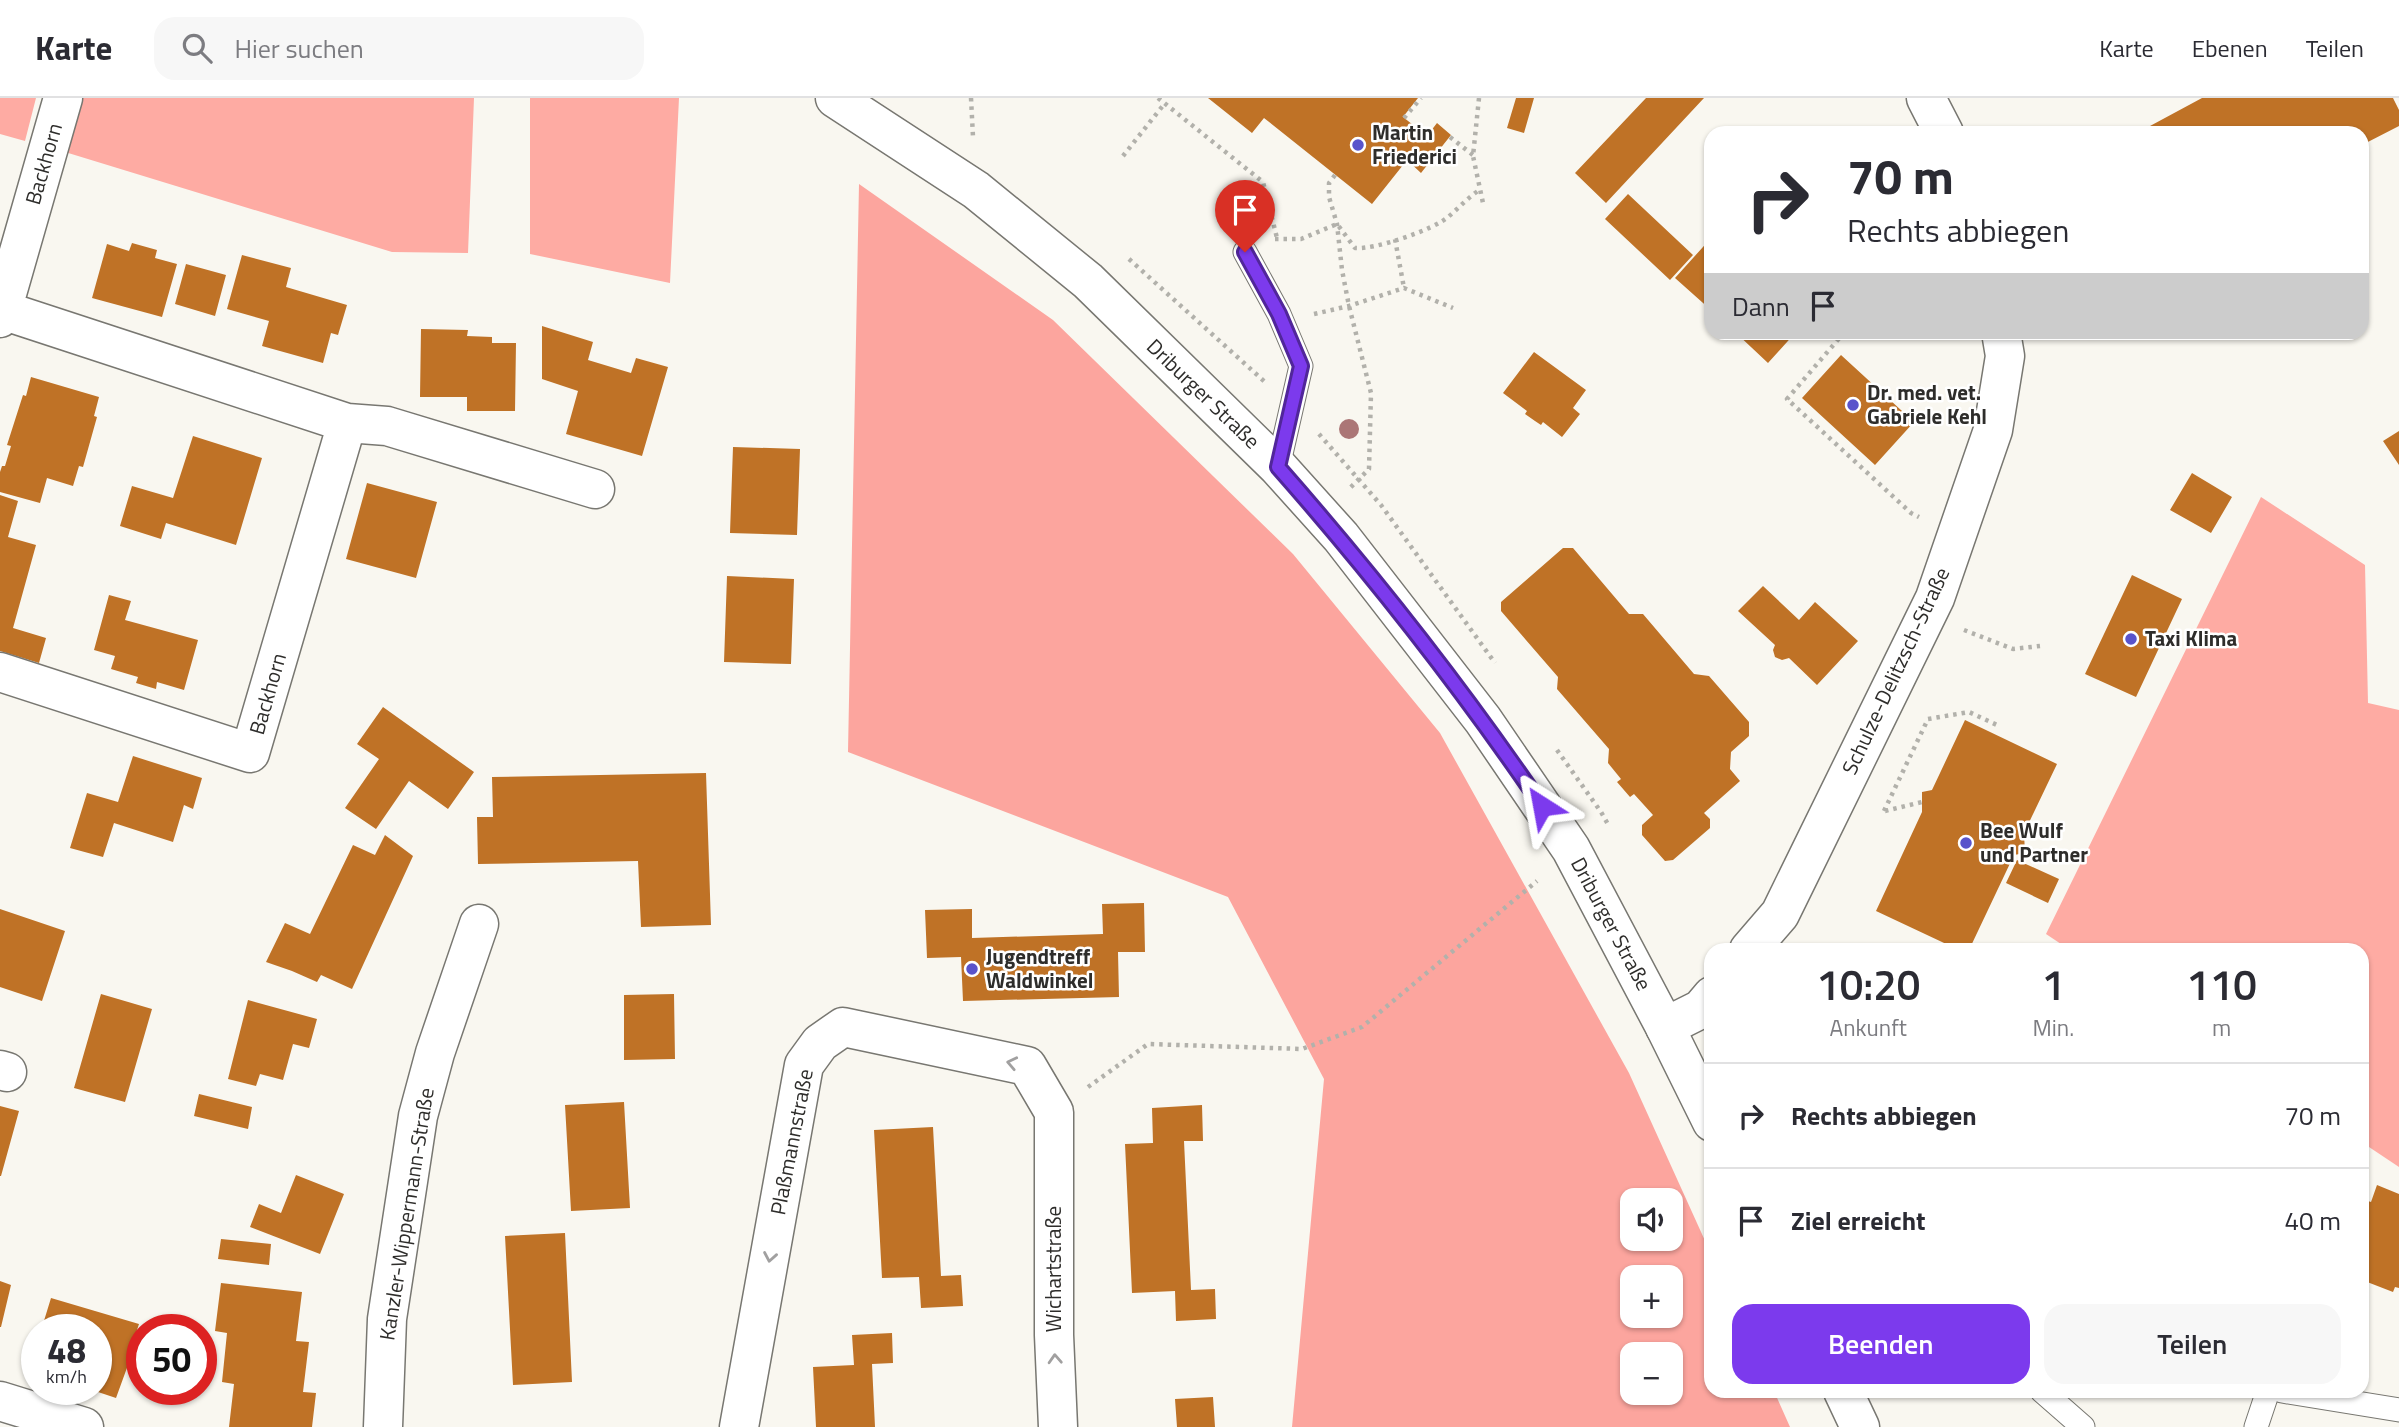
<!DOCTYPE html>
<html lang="de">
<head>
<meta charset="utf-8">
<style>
	body { margin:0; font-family:"Titillium Web",sans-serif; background:#f7f7f7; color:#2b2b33; height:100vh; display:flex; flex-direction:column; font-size:26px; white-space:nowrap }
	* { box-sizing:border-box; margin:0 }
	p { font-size:23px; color:#7c7c81 }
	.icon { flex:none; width:38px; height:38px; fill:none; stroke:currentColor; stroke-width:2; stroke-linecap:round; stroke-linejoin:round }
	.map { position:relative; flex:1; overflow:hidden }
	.sheet { position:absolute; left:1704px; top:845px; width:665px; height:455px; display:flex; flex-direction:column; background:#fff; border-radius:21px; box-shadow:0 2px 5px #0004 }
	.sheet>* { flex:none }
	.hud { position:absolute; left:1704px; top:28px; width:665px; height:214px; border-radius:21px; box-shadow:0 2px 5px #0004; background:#fff; color:#2b2b33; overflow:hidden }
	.tools { position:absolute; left:1620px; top:1090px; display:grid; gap:14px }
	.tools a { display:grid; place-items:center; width:63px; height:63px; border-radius:14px; background:#fff; box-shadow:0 2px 5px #0004; font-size:35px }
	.speed { position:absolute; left:21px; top:1216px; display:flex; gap:14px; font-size:35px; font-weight:700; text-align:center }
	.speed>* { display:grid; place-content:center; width:91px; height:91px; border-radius:50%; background:#fff; box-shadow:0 2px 5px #0004; line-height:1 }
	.speed small { font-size:18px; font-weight:400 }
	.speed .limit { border:10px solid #d22; background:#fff; color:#111 }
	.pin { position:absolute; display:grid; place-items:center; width:60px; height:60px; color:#fff; margin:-72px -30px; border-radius:50% 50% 50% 0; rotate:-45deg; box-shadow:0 0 7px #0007 }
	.pin .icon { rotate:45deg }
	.me { position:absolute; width:77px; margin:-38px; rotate:326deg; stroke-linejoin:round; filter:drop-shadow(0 0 5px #0008) }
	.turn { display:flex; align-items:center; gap:24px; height:147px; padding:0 28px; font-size:32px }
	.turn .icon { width:91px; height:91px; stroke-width:2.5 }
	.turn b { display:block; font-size:49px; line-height:60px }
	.then { display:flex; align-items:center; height:66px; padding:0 28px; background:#0003; gap:14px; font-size:26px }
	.eta { display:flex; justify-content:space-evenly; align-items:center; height:119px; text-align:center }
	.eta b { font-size:42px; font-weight:600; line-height:49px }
	.primary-button { display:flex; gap:14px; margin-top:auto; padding:14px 28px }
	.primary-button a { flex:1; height:80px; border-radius:21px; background:#7c3aed; color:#fff; font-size:28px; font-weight:600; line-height:80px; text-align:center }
	.primary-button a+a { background:#f7f7f7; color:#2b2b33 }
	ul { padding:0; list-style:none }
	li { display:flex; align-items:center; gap:21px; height:105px; padding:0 28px; border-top:2px solid #e1e1e2 }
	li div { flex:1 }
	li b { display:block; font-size:26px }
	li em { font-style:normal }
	header { display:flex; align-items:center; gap:42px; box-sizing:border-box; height:98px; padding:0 35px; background:#fff; border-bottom:2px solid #e1e1e2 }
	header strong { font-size:33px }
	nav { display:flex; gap:38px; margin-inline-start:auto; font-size:24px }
	.search { width:490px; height:63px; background:#f7f7f7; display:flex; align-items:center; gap:18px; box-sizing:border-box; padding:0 24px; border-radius:21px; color:#7c7c81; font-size:26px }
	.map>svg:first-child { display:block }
	.green { fill:#feaba3 }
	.forest { fill:#fca59e; fill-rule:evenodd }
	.building { fill:#bf7226 }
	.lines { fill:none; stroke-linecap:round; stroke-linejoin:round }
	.lane-casing { stroke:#787771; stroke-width:25 }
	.street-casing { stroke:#787771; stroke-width:41 }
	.secondary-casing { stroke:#787771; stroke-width:41 }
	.path { stroke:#b2b1ab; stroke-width:4.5; stroke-dasharray:3.5 5; stroke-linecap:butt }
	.lane { stroke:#fff; stroke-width:23 }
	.street { stroke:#fff; stroke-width:38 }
	.secondary { stroke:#fff; stroke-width:38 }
	.tree { fill:#ab7676 }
	.oneway { stroke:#a1a0a0 }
	.route-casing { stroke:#51269a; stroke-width:18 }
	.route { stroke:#7c3aed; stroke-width:12 }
	.poi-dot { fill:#5953cb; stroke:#fff; stroke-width:2.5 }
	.labels { text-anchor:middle; stroke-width:5; stroke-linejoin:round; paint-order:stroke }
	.poi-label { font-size:21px; font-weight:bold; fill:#2e2d2b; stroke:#fff; text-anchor:start }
	.street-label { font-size:21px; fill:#2e2d2b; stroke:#fff }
</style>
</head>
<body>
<header>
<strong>Karte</strong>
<div class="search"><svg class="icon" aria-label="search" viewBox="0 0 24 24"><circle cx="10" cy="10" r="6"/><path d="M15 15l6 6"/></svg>Hier suchen</div>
<nav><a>Karte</a><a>Ebenen</a><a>Teilen</a></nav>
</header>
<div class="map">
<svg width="2399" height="1329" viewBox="0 0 2399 1329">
	<rect width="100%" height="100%" fill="#f9f7f0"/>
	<!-- green -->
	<path class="green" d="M 0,0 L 36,0 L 25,43 L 0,36 Z
		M 81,0 L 474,0 L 468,155 L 392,154 L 65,54 Z
		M 530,0 L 679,0 L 670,185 L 530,156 Z
		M 2261,399 L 2365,467 L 2368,605 L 2399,612 L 2399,1069 L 2363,1045 L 2362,852 L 2070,852 L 2046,836 Z"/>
	<!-- forest -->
	<path class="forest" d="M 859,86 L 1053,222 L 1293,456 L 1440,635 L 1629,975 L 1711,1156 L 1712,1293 L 1774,1293 L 1790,1329 L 1292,1329 L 1324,981 L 1228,799 L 848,654 ZM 1633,1102 L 1671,1102 L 1671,1141 L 1633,1141 ZM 1633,1180 L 1671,1180 L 1671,1218 L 1633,1218 ZM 1633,1256 L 1671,1256 L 1671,1295 L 1633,1295 Z"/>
	<!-- building -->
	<path class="building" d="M 1208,0 L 1418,0 L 1403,19 L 1427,38 L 1437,25 L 1451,37 L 1421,75 L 1407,62 L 1372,106 L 1264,20 L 1252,35 Z
		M 1516,0 L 1534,0 L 1524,35 L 1507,30 Z
		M 1646,0 L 1704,0 L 1606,105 L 1575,75 Z
		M 2202,0 L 2393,0 L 2399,12 L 2399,28 L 2362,47 L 2362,35 L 2137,35 Z
		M 1628,96 L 1693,157 L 1670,182 L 1605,121 Z
		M 1712,139 L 1712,213 L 1675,180 Z
		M 132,145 L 157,152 L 155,160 L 177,166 L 162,219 L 92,200 L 107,146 L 129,153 Z
		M 242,157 L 291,170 L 286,189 L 347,207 L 338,237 L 331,235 L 323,265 L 262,248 L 269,223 L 227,211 Z
		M 186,166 L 226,177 L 215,218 L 175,206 Z
		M 542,228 L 593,244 L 588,262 L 631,275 L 636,260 L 668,269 L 642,358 L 566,336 L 578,293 L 542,281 Z
		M 421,231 L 468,232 L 467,238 L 492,239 L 492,245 L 516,245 L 515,313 L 467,313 L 467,299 L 420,299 Z
		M 1735,234 L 1796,234 L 1768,265 Z
		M 1534,254 L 1586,292 L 1573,310 L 1580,316 L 1562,339 L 1543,324 L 1541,327 L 1535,323 L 1525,316 L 1527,313 L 1503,295 Z
		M 1841,257 L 1914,324 L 1875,367 L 1802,300 Z
		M 31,279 L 99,299 L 94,318 L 97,319 L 83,369 L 79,368 L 73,388 L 47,380 L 40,405 L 0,394 L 0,374 L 2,368 L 5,368 L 11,348 L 7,347 L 23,297 L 26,298 Z
		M 2399,333 L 2399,367 L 2383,343 Z
		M 193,338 L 262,360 L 236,447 L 166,425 L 161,441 L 120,428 L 132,388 L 173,400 Z
		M 733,349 L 800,351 L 797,437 L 730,435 Z
		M 2192,375 L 2232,399 L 2211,435 L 2170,412 Z
		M 367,385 L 437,404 L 416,480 L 346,461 Z
		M 0,397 L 18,403 L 8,439 L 36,447 L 13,530 L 46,540 L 39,565 L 0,553 Z
		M 1563,450 L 1573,450 L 1629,516 L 1643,516 L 1694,576 L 1709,578 L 1749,624 L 1749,638 L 1731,654 L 1730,671 L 1740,683 L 1704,715 L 1710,721 L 1710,730 L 1673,762 L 1665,763 L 1642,737 L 1642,727 L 1653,717 L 1634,696 L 1630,699 L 1617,684 L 1621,681 L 1608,665 L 1609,651 L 1557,591 L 1558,579 L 1501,513 L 1501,504 Z
		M 2132,477 L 2182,501 L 2136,599 L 2085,576 Z
		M 727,478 L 794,481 L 791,566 L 724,564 Z
		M 1763,488 L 1799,522 L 1815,504 L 1858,543 L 1817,587 L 1789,560 L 1782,562 L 1775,559 L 1773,552 L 1775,547 L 1738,513 Z
		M 109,497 L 131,503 L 125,522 L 198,542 L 184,592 L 157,584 L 156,591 L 136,585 L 138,579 L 111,571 L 115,558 L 94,552 Z
		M 383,609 L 474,674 L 448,711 L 409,683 L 376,731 L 345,710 L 379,661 L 357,646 Z
		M 1965,622 L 2057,666 L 2024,735 L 2025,755 L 2014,757 L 1969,852 L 1959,852 L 1876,813 L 1922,714 L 1922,694 L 1932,692 Z
		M 133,658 L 202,680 L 193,711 L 184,707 L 173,744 L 114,725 L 103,759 L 70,750 L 87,695 L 118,704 Z
		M 706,675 L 711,827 L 641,829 L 638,763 L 478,766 L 477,719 L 493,719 L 492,679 Z
		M 385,737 L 413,758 L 352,891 L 321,877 L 317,884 L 292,873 L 266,864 L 285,825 L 310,836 L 353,747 L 375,757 Z
		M 2017,762 L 2059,781 L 2048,805 L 2006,785 Z
		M 1144,805 L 1145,854 L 1118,854 L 1119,899 L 963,903 L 961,859 L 927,860 L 925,812 L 972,811 L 972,840 L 1103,836 L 1102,806 Z
		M 0,811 L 65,833 L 42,903 L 0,889 Z
		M 101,896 L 152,911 L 125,1004 L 74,990 Z
		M 674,896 L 675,961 L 624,962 L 624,897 Z
		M 248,902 L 317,921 L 309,950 L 293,946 L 283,982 L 260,976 L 256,988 L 228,981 Z
		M 199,996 L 252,1009 L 248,1031 L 194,1018 Z
		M 624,1004 L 630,1110 L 571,1113 L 565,1007 Z
		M 1202,1007 L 1203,1043 L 1184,1043 L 1191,1192 L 1215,1191 L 1216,1221 L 1176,1223 L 1175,1193 L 1132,1195 L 1125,1046 L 1153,1045 L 1152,1010 Z
		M 0,1008 L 19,1013 L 1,1078 L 0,1078 Z
		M 933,1029 L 941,1178 L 961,1177 L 963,1208 L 921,1210 L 919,1179 L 882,1180 L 874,1032 Z
		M 296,1077 L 344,1096 L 320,1156 L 250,1129 L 259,1106 L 281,1115 Z
		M 2377,1087 L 2399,1096 L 2399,1190 L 2395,1189 L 2393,1194 L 2362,1182 L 2367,1167 L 2362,1166 L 2362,1101 L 2371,1104 Z
		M 565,1135 L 572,1284 L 513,1287 L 505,1138 Z
		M 221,1141 L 271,1146 L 269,1167 L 218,1161 Z
		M 0,1183 L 11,1187 L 1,1229 L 0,1229 Z
		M 221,1185 L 302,1194 L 296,1243 L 309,1244 L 303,1294 L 316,1295 L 312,1329 L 229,1329 L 234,1286 L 222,1284 L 227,1235 L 215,1233 Z
		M 51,1200 L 139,1226 L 130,1253 L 132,1256 L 116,1300 L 95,1293 L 93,1297 L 79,1292 L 96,1292 L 96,1232 L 39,1232 L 43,1226 Z
		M 892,1235 L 893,1265 L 872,1266 L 875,1329 L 816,1329 L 813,1269 L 854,1267 L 852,1237 Z
		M 1213,1299 L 1215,1329 L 1177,1329 L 1175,1301 Z"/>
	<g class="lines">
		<!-- lane casing -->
		<g class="lane-casing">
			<path id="lane" d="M 1245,154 L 1279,216 L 1301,268 L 1278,369
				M 2042,1293 L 2083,1329
				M 2282,1293 L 2399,1312
				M 2256,1329 L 2268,1293"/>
		</g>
		<!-- street casing -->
		<g class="street-casing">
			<path id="street" d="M 1926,0 L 1944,35
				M 0,220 L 63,0
				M 347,325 L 387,328 L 595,391
				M 0,574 L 250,655 L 347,325 L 2,212
				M 1749,852 L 1780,816 L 1935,500 L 1993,332 L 2005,258 L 2001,234
				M 1665,929 L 1701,911 L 1712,898
				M 0,972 L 7,974
				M 0,1303 L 84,1329
				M 383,1329 L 387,1221 L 418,1018 L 435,955 L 479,826
				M 739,1329 L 804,967 L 820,945 L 843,929 L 1027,968 L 1054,1014 L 1054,1237 L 1058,1329"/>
		</g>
		<!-- secondary casing -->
		<g class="secondary-casing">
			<path id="secondary" d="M 835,0 L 976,92 L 1088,183 L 1278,369 L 1341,439 L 1483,622 L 1571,751 L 1665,929 L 1712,1024
				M 1843,1293 L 1860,1329"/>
		</g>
		<!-- path -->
		<path class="path" d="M 971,0 L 973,39
			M 1158,0 L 1263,84 L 1277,140
			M 1479,0 L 1473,58 L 1483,105
			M 1404,20 L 1421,0
			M 1450,39 L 1473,57
			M 1123,58 L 1165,5
			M 1335,77 L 1329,85 L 1329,99 L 1337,126 L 1342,172 L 1349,208 L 1371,295 L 1369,371 L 1350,390
			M 1275,141 L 1301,141 L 1337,126 L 1355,150 C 1374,152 1433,132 1448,119 C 1459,110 1468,99 1481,91
			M 1395,141 L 1404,190
			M 1129,161 L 1265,284
			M 1314,216 L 1349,208 L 1404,190 L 1453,210
			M 1840,234 L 1842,237 L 1787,301 L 1911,415 L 1919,419
			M 1319,336 L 1381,407 L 1495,565
			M 1964,532 L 2013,551 L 2040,548
			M 1557,652 L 1601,714 L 1609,728
			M 1884,713 L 1928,621 L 1969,614 L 1997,627
			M 1885,713 L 1922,704
			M 1088,989 L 1148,946 L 1302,951 L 1362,929 L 1537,783"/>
		<!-- lane -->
		<use href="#lane" class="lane"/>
		<!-- street -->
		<use href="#street" class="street"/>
		<!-- secondary -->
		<use href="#secondary" class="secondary"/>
	</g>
	<!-- trees -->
	<circle class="tree" cx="1349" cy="331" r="10"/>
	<!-- one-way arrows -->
	<defs><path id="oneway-chevron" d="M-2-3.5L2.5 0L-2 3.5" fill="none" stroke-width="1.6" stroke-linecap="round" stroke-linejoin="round" transform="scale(1.75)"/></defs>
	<g class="oneway">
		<use href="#oneway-chevron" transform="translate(1012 965) rotate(-168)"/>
		<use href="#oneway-chevron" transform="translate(770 1159) rotate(100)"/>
		<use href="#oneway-chevron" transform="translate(1055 1261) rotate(-93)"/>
	</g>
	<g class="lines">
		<!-- route casing -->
		<g class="route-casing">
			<path id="route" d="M 1245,154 L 1279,216 L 1301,268 L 1278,369 C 1373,477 1461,589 1542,708"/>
		</g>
		<!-- route -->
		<use href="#route" class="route"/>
	</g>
	<!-- markers -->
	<g class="poi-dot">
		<circle cx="1358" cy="47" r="7"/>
		<circle cx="1853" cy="307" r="7"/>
		<circle cx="2131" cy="541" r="7"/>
		<circle cx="1966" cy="745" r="7"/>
		<circle cx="972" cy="871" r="7"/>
	</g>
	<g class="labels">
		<!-- poi labels -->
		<g class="poi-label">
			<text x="1372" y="42">Martin<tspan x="1372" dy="24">Friederici</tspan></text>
			<text x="1867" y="302">Dr. med. vet.<tspan x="1867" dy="24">Gabriele Kehl</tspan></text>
			<text x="2145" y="548">Taxi Klima</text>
			<text x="1980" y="740">Bee Wulf<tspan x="1980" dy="24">und Partner</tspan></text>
			<text x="986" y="866">Jugendtreff<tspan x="986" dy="24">Waldwinkel</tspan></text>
		</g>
		<!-- street labels -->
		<g class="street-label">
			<text transform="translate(44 66) rotate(-74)" y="7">Backhorn</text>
			<text transform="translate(1203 296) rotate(44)" y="7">Driburger Straße</text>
			<text transform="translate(1896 573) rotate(-65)" y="7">Schulze-Delitzsch-Straße</text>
			<text transform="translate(268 596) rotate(-74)" y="7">Backhorn</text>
			<text transform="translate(1611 826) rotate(62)" y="7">Driburger Straße</text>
			<text transform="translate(792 1044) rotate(-79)" y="7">Plaßmannstraße</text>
			<text transform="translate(407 1116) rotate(-81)" y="7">Kanzler-Wippermann-Straße</text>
			<text transform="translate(1054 1171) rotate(-90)" y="7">Wichartstraße</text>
		</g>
	</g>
</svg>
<div class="tools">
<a><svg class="icon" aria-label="sound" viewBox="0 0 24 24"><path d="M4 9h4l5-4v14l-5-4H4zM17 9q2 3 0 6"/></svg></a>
<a>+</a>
<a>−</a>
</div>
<div class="speed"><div>48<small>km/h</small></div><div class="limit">50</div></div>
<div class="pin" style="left:1245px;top:154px;background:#d93025"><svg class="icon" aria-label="arrive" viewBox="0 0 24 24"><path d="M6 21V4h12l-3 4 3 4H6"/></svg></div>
<svg class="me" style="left:1542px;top:708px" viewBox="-20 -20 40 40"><path d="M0-17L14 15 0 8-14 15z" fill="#7c3aed" stroke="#fff" stroke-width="4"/></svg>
<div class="hud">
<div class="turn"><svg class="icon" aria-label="right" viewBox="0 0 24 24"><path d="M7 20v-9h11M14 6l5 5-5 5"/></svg><div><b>70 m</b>Rechts abbiegen</div></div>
<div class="then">Dann<svg class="icon" aria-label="arrive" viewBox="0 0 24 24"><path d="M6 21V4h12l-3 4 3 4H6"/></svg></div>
</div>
<section class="sheet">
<div class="eta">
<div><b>10:20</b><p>Ankunft</p></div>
<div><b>1</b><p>Min.</p></div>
<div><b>110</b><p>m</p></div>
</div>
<ul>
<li><svg class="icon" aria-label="right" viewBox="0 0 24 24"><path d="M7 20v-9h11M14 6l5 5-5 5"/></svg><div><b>Rechts abbiegen</b></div><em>70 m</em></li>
<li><svg class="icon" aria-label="arrive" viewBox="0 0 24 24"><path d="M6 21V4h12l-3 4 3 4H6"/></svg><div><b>Ziel erreicht</b></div><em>40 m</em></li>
</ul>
<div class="primary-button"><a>Beenden</a><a>Teilen</a></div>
</section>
</div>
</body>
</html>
